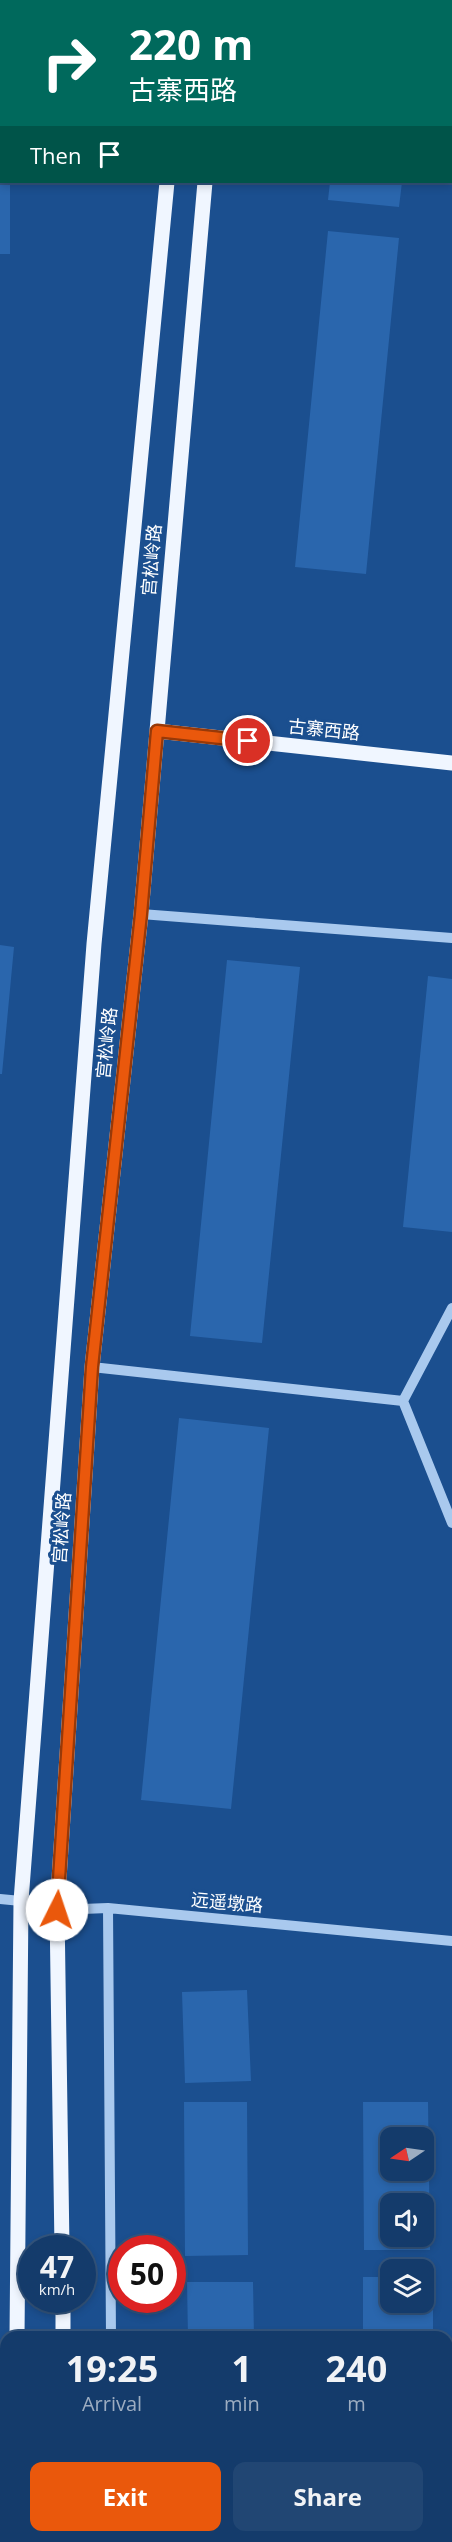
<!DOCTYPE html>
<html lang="en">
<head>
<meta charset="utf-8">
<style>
	body { margin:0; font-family:"Open Sans","Noto Sans SC",sans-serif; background:#214673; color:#f1f3f6; height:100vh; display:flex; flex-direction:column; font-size:22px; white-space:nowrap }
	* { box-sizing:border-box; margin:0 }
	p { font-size:20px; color:#9dadc1 }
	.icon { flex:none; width:33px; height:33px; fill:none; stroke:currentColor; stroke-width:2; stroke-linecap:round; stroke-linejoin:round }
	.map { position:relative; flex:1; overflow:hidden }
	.side { position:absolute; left:0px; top:2331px; width:453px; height:212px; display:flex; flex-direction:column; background:#143b6b; border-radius:18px 18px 0 0; box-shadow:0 3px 9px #0003,0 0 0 2px #33557e }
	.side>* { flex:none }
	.top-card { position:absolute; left:0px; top:0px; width:453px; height:183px; box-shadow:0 3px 9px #0003,0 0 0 2px #33557e; background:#00695c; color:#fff; overflow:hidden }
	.needle { width:39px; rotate:257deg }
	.fabs { position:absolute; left:380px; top:2127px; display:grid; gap:12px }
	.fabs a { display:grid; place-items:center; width:54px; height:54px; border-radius:12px; background:#143b6b; box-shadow:0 3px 9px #0003,0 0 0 2px #33557e; font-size:30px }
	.speed { position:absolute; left:18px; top:2235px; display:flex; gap:12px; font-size:30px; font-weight:700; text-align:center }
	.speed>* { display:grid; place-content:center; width:78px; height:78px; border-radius:50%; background:#143b6b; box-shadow:0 3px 9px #0003,0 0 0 2px #33557e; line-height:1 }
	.speed small { font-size:15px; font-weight:400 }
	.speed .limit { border:9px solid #d22; background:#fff; color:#111 }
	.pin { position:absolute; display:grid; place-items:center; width:51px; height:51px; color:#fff; margin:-26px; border:3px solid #fff; border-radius:50%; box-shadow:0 2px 6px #0007 }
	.me { position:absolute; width:66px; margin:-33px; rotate:4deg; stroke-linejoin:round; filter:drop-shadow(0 0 4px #0008) }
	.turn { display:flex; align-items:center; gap:21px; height:126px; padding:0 30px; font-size:27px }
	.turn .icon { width:78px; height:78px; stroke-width:2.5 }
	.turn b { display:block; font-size:42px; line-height:51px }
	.then { display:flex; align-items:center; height:57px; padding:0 30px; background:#0003; gap:12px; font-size:22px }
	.eta { display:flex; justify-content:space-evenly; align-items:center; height:102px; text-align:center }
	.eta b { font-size:36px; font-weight:700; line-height:42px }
	.cta { display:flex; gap:12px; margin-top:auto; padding:12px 30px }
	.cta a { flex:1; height:69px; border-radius:12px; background:#ea580c; color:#fff; font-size:24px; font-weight:700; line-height:69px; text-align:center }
	.cta a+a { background:#214673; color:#f1f3f6 }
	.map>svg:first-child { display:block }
	.building { fill:#2a66ad; fill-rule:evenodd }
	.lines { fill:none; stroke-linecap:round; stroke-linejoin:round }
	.minor { stroke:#a9c9ee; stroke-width:10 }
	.major { stroke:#f0f6ff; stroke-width:15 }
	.route-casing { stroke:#983908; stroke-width:15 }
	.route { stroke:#ea580c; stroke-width:10 }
	.labels { text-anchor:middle; stroke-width:6; stroke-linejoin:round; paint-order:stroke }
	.street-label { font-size:18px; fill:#fff; stroke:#1b4f8f }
</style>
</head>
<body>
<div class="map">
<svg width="452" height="2542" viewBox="0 0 452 2542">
	<rect width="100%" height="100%" fill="#1b4f8f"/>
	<!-- building -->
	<path class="building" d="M 0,182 L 10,182 L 10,254 L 0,254 Z
		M 330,182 L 402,182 L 399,207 L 328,200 Z
		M 328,231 L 399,238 L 366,574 L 295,567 Z
		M 0,945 L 14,947 L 2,1074 L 0,1074 Z
		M 227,960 L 300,967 L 262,1343 L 190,1336 Z
		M 428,976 L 452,979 L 452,1232 L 403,1227 Z
		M 179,1418 L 269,1428 L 231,1809 L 141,1800 Z
		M 247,1990 L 251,2081 L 185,2083 L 182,1992 Z
		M 184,2102 L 247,2102 L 248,2255 L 185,2256 Z
		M 363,2102 L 428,2102 L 430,2250 L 364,2250 ZM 390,2138 L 423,2138 L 423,2170 L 390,2170 ZM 390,2204 L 423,2204 L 423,2236 L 390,2236 Z
		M 363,2277 L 390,2277 L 390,2302 L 423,2302 L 423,2277 L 433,2277 L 433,2337 L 363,2337 Z
		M 187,2282 L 253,2282 L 254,2337 L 188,2337 Z
		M 191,2536 L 249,2536 L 249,2542 L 191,2542 Z
		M 369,2536 L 427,2536 L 427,2542 L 369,2542 Z"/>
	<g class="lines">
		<!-- minor -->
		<path class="minor" d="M 141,914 L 452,938
			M 452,1308 L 403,1401 L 452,1523
			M 92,1367 L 403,1401
			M 0,1899 L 21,1901 L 57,1910 L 108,1908 L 452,1941
			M 108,1908 L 111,2337
			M 112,2536 L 112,2542"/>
		<!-- major -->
		<path class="major" d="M 184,2 L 184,0
			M 220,2 L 220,0
			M 157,731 L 452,763
			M 62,2248 L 57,1910 L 92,1367 L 141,914 L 205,182
			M 63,2300 L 63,2337
			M 17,2337 L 21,1901 L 94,944 L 167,182
			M 17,2536 L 17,2542
			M 66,2536 L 66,2542"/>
	</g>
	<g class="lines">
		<!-- route casing -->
		<g class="route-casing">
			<path id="route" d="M 57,1910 L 92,1367 L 141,914 L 157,731 L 248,741"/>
		</g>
		<!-- route -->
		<use href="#route" class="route"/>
	</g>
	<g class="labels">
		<!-- street labels -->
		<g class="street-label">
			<text transform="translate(152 560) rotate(-85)" y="6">宫松岭路</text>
			<text transform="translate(324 730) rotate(6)" y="6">古寨西路</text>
			<text transform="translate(107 1043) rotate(-84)" y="6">宫松岭路</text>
			<text transform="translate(62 1528) rotate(-86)" y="6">宫松岭路</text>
			<text transform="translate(227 1903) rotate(5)" y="6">远遥墩路</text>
		</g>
	</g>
</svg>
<div class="fabs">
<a><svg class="needle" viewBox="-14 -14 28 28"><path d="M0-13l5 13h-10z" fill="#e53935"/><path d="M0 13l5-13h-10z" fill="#9dadc1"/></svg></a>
<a><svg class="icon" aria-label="sound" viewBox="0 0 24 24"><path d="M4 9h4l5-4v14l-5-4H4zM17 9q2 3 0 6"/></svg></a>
<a><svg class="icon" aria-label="layers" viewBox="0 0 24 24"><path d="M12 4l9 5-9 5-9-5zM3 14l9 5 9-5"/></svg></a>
</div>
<div class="speed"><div>47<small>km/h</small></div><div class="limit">50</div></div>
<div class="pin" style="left:248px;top:741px;background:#d93025"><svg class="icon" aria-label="arrive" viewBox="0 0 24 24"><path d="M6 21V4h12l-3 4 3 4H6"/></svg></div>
<svg class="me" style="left:57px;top:1910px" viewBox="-20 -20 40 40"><circle r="19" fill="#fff"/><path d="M0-13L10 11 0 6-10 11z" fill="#ea580c"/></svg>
<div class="top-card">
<div class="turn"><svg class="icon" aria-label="right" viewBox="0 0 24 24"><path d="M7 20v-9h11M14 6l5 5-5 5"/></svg><div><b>220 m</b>古寨西路</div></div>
<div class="then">Then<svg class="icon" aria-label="arrive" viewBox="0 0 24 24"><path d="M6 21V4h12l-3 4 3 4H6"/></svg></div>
</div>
<section class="side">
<div class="eta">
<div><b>19:25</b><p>Arrival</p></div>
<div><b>1</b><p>min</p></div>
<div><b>240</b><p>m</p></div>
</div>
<div class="cta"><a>Exit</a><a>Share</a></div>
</section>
</div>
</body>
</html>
